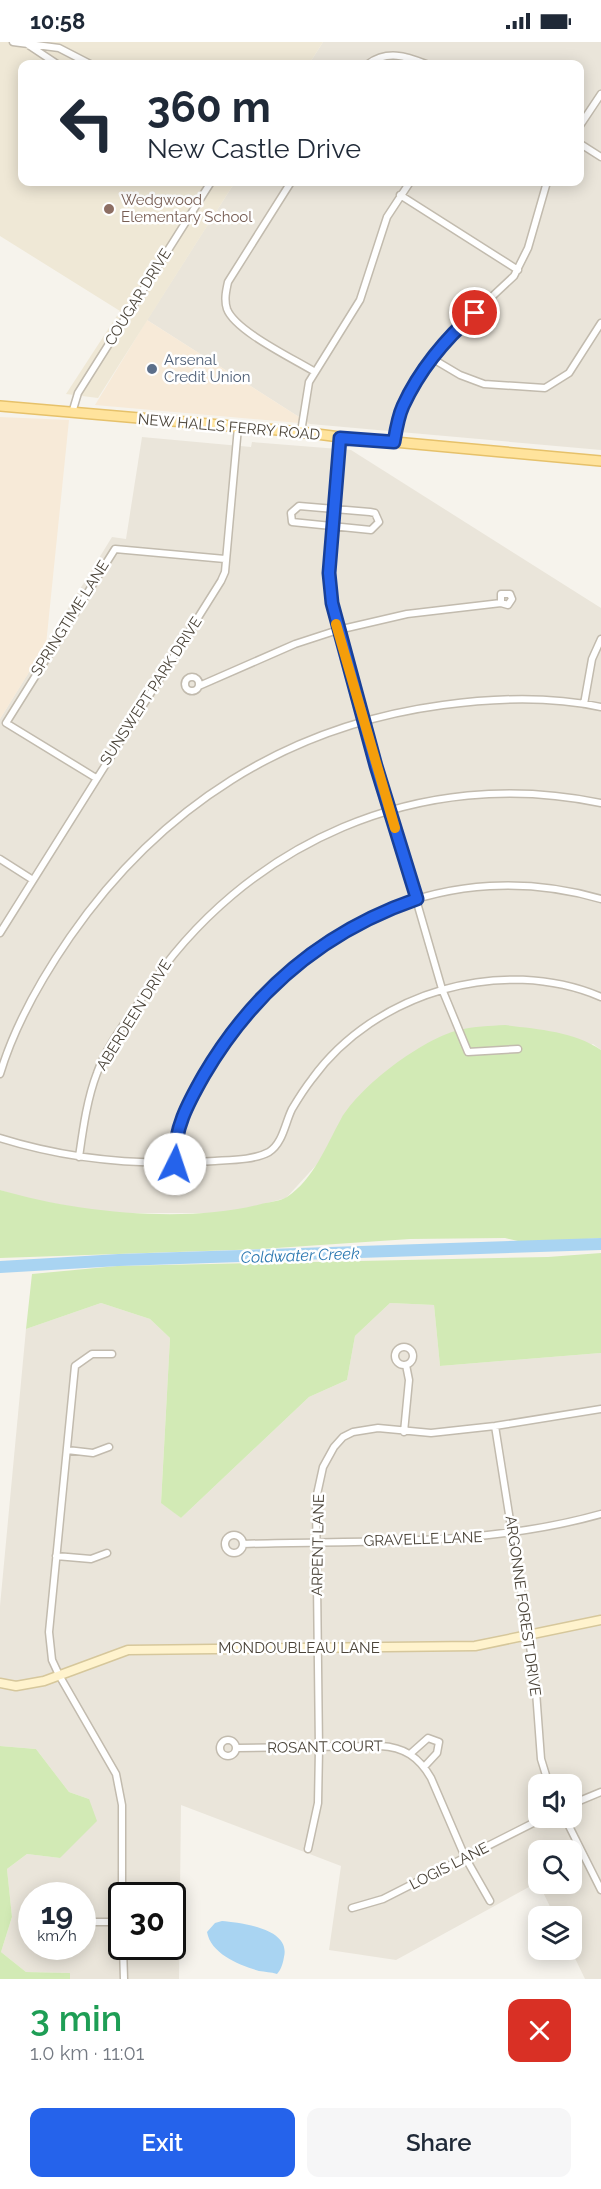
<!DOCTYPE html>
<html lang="en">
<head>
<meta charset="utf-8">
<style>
	body { margin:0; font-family:Raleway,sans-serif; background:#f6f6f7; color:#1f2937; height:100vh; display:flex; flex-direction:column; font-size:22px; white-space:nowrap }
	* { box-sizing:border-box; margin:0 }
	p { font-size:20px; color:#747a83 }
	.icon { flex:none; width:33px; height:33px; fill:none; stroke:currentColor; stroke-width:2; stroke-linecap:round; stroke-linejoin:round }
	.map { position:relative; height:1937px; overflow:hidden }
	.panel { display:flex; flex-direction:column; background:#fff; flex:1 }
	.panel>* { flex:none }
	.hud { position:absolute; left:18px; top:18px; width:566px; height:126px; border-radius:12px; box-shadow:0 3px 15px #0003; background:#fff; color:#1f2937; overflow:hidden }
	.fabs { position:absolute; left:528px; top:1732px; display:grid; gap:12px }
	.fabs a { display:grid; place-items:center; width:54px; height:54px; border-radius:12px; background:#fff; box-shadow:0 3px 15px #0003; font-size:30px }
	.speed { position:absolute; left:18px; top:1840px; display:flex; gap:12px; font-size:30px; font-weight:700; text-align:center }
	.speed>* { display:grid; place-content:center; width:78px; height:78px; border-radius:50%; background:#fff; box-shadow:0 3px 15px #0003; line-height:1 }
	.speed small { font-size:15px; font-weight:400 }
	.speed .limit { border:3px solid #111; border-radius:9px; background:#fff; color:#111 }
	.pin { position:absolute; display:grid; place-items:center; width:51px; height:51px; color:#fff; margin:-26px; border:3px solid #fff; border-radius:50%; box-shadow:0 2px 6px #0007 }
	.me { position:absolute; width:66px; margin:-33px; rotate:4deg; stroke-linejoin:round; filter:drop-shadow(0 0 4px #0008) }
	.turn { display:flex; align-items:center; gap:21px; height:126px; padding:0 30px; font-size:27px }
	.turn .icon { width:78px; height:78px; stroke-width:2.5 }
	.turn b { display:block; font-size:42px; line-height:51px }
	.round { display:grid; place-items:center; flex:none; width:63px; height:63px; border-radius:12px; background:#f6f6f7 }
	.overview { display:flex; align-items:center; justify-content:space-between; height:102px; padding:0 30px }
	h1 { font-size:36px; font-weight:600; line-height:45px; color:#1e9e55 }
	.action { display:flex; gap:12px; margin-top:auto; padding:12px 30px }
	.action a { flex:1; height:69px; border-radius:12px; background:#2563eb; color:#fff; font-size:24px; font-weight:600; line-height:69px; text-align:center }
	.action a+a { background:#f6f6f7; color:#1f2937 }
	.status { display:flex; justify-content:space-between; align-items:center; height:42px; padding:0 30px; background:#fff; direction:ltr }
	.status svg { height:16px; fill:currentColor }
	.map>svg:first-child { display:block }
	.residential { fill:#eae5da; fill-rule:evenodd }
	.commercial { fill:#f7ead8 }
	.education { fill:#efe8d6 }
	.green { fill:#d2eab5 }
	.water { fill:#a9d4f2 }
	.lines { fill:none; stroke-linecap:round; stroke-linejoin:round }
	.river { stroke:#a9d4f2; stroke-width:12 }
	.street-casing { stroke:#c2bbae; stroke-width:9 }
	.secondary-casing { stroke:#d6c79b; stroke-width:11 }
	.primary-casing { stroke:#e6c16a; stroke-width:12 }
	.street { stroke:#fff; stroke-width:6 }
	.secondary { stroke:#fff3cd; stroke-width:8 }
	.primary { stroke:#ffe39c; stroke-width:9 }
	.route-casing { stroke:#184099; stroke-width:15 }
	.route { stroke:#2563eb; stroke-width:10 }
	.slow { stroke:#f59e0b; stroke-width:10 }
	.education-dot { fill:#8d6e63; stroke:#fff; stroke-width:2 }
	.service-dot { fill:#5c6f8a; stroke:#fff; stroke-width:2 }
	.labels { text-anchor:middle; stroke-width:5; stroke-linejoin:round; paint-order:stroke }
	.education-label { font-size:15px; fill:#785e54; stroke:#fff; text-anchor:start }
	.street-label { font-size:15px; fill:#4b4439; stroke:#fff }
	.service-label { font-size:15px; fill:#4e5e75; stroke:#fff; text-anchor:start }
	.water-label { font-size:16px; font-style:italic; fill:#2e7ab2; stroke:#fff }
</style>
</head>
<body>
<div class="status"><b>10:58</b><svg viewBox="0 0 49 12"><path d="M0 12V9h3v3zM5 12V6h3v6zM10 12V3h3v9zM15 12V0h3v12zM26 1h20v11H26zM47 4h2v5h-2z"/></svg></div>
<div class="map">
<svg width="601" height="1937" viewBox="0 0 601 1937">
	<rect width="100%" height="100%" fill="#f6f3ec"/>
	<!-- residential -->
	<path class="residential" d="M 323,0 L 601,0 L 601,408 L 310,382 L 147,278 L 235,140 L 579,140 L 579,22 L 309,22 Z
		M 142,395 L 251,405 L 252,400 L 351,408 L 601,566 L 601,1008 L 593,1002 L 320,1119 L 286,1156 L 230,1171 L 109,1171 L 28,1157 L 0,1148 L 0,677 L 112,495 L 126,497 Z
		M 101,1261 L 150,1277 L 170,1296 L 161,1460 L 181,1476 L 309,1355 L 347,1338 L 355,1294 L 390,1261 L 434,1263 L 440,1324 L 601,1311 L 601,1937 L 585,1937 L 571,1908 L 572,1875 L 555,1875 L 539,1842 L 572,1842 L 572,1809 L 538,1809 L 538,1840 L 396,1918 L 329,1908 L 341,1824 L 181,1763 L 179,1937 L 70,1937 L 70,1931 L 26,1930 L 1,1910 L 12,1875 L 7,1827 L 27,1812 L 60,1816 L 89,1757 L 69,1750 L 36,1707 L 0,1704 L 0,1564 L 26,1287 ZM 538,1743 L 572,1743 L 572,1776 L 538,1776 ZM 32,1854 L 82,1854 L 82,1905 L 32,1905 ZM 122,1854 L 172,1854 L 172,1905 L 122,1905 Z"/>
	<!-- commercial -->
	<path class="commercial" d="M 147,278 L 310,382 L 95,363 Z
		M 0,375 L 69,378 L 46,603 L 0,677 Z"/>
	<!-- education -->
	<path class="education" d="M 0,0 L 323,0 L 309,22 L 22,22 L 22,140 L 235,140 L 98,356 L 66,352 L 120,269 L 0,194 Z"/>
	<!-- green -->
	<path class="green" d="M 505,983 C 536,987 574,989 601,1008 L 601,1196 L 527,1201 L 505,1196 L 410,1197 L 261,1207 L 0,1216 L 0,1148 C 75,1170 185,1182 261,1162 C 269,1160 281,1159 287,1155 C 314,1137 326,1104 341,1077 C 360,1044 422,997 459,988 C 474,984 490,984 505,983 Z
		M 601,1211 L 601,1311 L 440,1324 L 434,1263 L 390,1261 L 355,1294 L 347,1338 L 309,1355 L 181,1476 L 161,1461 L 170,1296 L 150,1277 L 101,1261 L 26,1287 L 32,1232 L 117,1224 L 548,1215 Z
		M 0,1704 L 36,1707 L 69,1750 L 89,1757 L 97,1779 L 60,1816 L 27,1812 L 7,1827 L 12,1875 L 1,1910 L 26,1930 L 70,1931 L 70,1937 L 0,1937 Z"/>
	<!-- water -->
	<path class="water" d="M 222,1879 C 241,1881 291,1886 284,1915 C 283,1921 281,1928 277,1932 C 271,1930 265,1930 259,1929 C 239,1923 211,1912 207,1890 L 215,1881 Z"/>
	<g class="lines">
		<!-- river -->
		<path class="river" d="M 0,1225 L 119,1218 L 601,1202"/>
		<!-- street casing -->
		<g class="street-casing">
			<path id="street" d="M 13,0 L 59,6 L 90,22
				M 27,2 L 57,22
				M 368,22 C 387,8 406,14 426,22
				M 579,85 L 601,52
				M 579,101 L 601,115
				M 291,140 L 228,240 C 226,249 224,258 227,267 C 235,289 294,317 315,330
				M 400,153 L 518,228
				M 433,317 L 460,333 L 484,342 L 545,346 L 569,331 L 601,281
				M 72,371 L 78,351 L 211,140
				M 301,390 L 309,340 L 360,258 L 387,175 L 410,140
				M 340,395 L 329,531 L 338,588 L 442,947 L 468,1010 L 518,1007
				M 394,400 L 402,364 L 442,304 L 451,293 L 514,234 L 528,206 L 547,140
				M 299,464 L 370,470 L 375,471 L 379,480 L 371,488 L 292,480 L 291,471 Z
				M185 642a7 7 0 1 1 14 0a7 7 0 1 1-14 0Z
				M 199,644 L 295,602 L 338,588 L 407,572 L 501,561 L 508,563 L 512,557 L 510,552 L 501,552 L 501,561
				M 584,662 L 592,617 L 601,597
				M 96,736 L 6,681 L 115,507 L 225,517
				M 0,817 L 33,838
				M 0,891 L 221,539 L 225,530 L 238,385
				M 0,1032 C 15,982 41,937 70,895 C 160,765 286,684 443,663 C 494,656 550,654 601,665
				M 0,1096 C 70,1118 142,1124 215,1119 C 231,1118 254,1118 269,1110 C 283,1101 285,1081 292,1067 C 298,1057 305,1046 312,1037 C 375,950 502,913 601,955
				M 79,1115 C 83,1087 87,1057 97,1031 C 107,1003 128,977 144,953 C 244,800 421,723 601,761
				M 175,1122 C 173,1079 198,1040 221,1006 C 308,880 449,813 601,857
				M395 1314a9 9 0 1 1 18 0a9 9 0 1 1-18 0Z
				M 112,1312 L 92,1312 L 75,1324 L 49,1590 L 52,1618 L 59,1633 L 116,1732 L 122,1763 L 122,1854
				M 495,1384 L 535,1636 L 541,1717 L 549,1743
				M 404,1390 L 409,1338 L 406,1323
				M 67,1408 L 93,1411 L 109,1405
				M225 1502a9 9 0 1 1 18 0a9 9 0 1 1-18 0Z
				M 243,1502 C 363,1498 484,1505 601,1472
				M 56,1514 L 91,1517 L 107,1511
				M220 1706a8 8 0 1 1 16 0a8 8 0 1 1-16 0Z
				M 237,1706 L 380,1704 C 404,1705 419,1715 431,1736 L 465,1815 L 490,1859
				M 410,1712 L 428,1696 L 439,1700 L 437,1711 L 424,1725
				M 572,1762 L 601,1750
				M 565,1776 L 601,1848
				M 308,1807 L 318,1761 L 319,1707 L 316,1457 L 323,1425 L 334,1405 L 343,1395 L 353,1390 L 378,1386 L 431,1391 L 495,1384 L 601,1367
				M 352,1866 L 383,1857 L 543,1776
				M 82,1880 L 122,1880
				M 123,1905 L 124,1937"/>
		</g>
		<!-- secondary casing -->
		<g class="secondary-casing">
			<path id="secondary" d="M 0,1641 L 16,1644 L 44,1639 L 128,1608 L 475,1604 L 601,1578"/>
		</g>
		<!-- primary casing -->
		<g class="primary-casing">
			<path id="primary" d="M 0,364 L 301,390 L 340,395 L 601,419"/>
		</g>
		<!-- street -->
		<use href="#street" class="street"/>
		<!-- secondary -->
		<use href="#secondary" class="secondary"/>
		<!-- primary -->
		<use href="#primary" class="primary"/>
	</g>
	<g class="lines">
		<!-- route casing -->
		<g class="route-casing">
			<path id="route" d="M 175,1122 C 173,1088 188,1061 204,1033 C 254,948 324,889 417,857 L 376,724 L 332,561 L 329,531 L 340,396 L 394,400 C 396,388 398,375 403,364 C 419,329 446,296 475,271"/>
		</g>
		<!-- route -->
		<use href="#route" class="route"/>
		<!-- slow -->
		<path class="slow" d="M 336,582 L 395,786"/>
	</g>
	<!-- markers -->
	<circle class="education-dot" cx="109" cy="167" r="6"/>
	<circle class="service-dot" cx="152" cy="327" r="6"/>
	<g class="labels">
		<!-- education labels -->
		<g class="education-label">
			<text x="121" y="163">Wedgwood<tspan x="121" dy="17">Elementary School</tspan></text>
		</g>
		<!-- street labels -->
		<g class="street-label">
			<text transform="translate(138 255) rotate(-58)" y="5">COUGAR DRIVE</text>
			<text transform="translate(229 385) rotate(5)" y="5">NEW HALLS FERRY ROAD</text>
			<text transform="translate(70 576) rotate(-58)" y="5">SPRINGTIME LANE</text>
			<text transform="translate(151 649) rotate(-57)" y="5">SUNSWEPT PARK DRIVE</text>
			<text transform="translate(134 973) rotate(-58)" y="5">ABERDEEN DRIVE</text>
			<text transform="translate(423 1497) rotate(-2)" y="5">GRAVELLE LANE</text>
			<text transform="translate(318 1503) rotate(-89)" y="5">ARPENT LANE</text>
			<text transform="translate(523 1564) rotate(82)" y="5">ARGONNE FOREST DRIVE</text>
			<text x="299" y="1611">MONDOUBLEAU LANE</text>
			<text transform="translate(325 1705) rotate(-1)" y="5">ROSANT COURT</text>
			<text transform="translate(449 1824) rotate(-27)" y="5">LOGIS LANE</text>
		</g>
		<!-- service labels -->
		<g class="service-label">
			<text x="164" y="323">Arsenal<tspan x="164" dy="17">Credit Union</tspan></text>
		</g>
		<!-- water labels -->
		<g class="water-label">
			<text transform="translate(300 1213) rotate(-2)" y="6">Coldwater Creek</text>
		</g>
	</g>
</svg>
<div class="fabs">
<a><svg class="icon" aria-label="sound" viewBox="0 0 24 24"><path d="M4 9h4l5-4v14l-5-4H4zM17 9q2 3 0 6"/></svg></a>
<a><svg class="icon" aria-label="search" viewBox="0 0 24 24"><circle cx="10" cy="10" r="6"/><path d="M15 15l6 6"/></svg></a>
<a><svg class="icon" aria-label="layers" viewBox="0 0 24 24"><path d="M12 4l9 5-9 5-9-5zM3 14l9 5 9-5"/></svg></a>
</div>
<div class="speed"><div>19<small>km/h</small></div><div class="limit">30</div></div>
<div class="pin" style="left:475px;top:271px;background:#d93025"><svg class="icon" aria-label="arrive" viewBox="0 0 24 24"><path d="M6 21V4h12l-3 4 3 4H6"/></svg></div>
<svg class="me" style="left:175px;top:1122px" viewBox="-20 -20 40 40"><circle r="19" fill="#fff"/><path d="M0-13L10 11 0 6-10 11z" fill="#2563eb"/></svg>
<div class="hud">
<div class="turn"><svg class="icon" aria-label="left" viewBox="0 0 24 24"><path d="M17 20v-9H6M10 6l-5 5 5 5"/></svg><div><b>360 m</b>New Castle Drive</div></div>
</div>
</div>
<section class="panel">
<div class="overview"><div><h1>3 min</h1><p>1.0 km · 11:01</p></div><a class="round" style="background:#d93025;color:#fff"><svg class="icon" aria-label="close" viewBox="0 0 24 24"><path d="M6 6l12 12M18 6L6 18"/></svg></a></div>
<div class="action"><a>Exit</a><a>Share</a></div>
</section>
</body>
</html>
